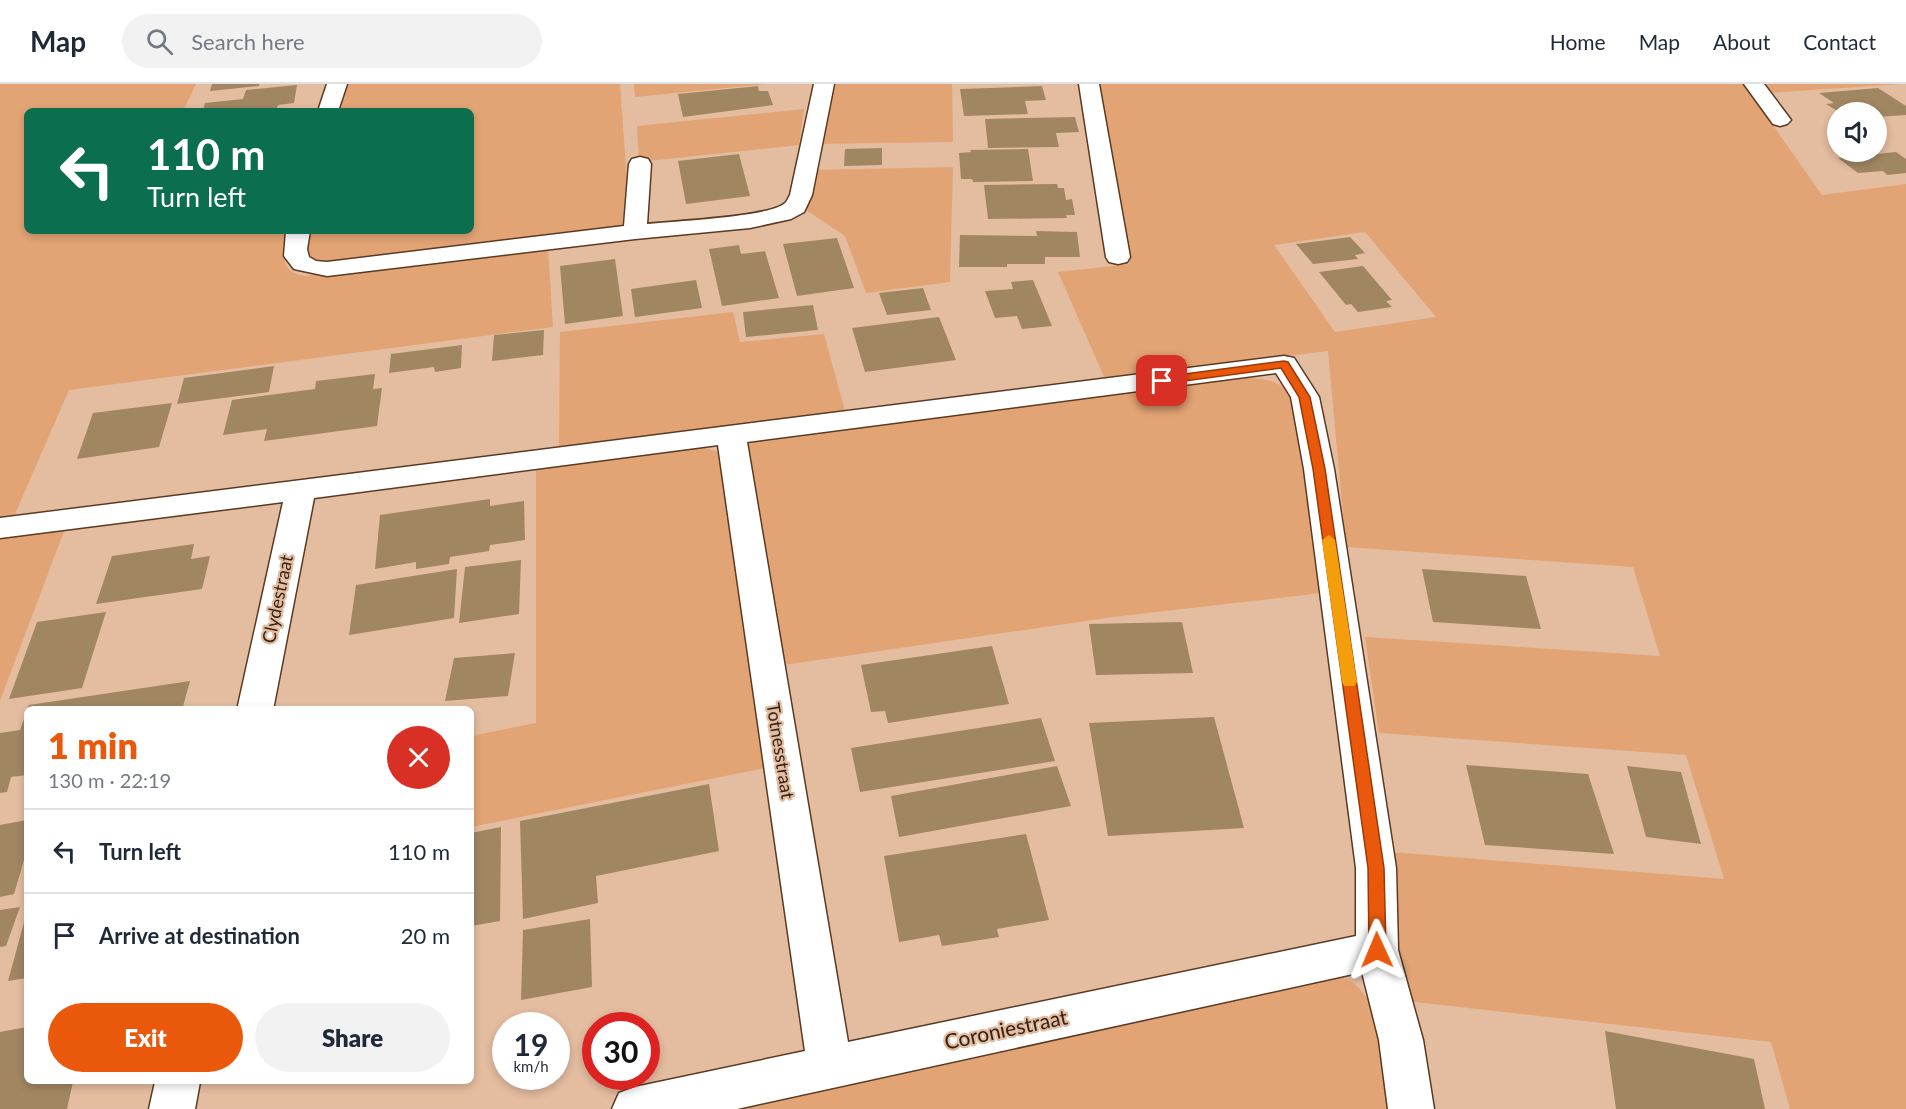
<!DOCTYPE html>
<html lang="en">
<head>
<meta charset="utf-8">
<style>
	body { margin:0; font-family:Lato,sans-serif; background:#f2f2f3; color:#1f2937; height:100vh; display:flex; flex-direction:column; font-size:22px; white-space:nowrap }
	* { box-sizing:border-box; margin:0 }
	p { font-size:20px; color:#747a83 }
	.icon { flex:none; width:33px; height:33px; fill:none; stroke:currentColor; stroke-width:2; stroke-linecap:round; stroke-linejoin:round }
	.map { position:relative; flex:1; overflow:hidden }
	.panel { position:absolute; left:24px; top:622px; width:450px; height:378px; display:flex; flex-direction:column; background:#fff; border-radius:9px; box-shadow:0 3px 9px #0003 }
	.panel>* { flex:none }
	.hud { position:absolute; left:24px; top:24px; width:450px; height:126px; border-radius:9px; box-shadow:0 3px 9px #0003; background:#0b6e4f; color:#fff; overflow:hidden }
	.tools { position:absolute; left:1827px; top:18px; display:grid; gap:12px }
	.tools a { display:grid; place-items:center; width:60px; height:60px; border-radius:50%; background:#fff; box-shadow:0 3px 9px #0003; font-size:30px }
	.speed { position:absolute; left:492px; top:928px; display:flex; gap:12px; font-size:30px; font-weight:700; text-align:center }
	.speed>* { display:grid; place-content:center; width:78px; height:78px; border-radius:50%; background:#fff; box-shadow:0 3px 9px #0003; line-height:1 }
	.speed small { font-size:15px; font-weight:400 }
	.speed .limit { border:9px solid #d22; background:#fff; color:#111 }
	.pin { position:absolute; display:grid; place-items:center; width:51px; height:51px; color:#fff; margin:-26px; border-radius:12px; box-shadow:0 3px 9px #0006 }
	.me { position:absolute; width:66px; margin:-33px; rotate:359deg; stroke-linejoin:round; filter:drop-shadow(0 0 4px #0008) }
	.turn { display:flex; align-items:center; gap:21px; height:126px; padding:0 24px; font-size:27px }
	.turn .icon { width:78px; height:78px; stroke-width:2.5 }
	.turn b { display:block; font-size:42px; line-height:51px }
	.round { display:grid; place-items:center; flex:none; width:63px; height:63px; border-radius:32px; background:#f2f2f3 }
	.summary { display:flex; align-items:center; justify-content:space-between; height:102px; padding:0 24px }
	h1 { font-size:36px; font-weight:800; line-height:45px; color:#ea580c }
	.primary-button { display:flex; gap:12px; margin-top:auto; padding:12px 24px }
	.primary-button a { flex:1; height:69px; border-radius:36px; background:#ea580c; color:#fff; font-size:24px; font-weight:800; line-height:69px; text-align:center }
	.primary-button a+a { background:#f2f2f3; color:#1f2937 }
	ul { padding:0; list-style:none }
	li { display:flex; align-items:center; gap:18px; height:84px; padding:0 24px; border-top:2px solid #e0e1e3 }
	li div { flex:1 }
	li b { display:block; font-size:22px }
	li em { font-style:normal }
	header { display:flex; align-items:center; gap:36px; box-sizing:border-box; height:84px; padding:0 30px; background:#fff; border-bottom:2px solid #e0e1e3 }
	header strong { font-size:28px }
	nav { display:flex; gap:33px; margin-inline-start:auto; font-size:21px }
	.search { width:420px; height:54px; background:#f2f2f3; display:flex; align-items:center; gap:15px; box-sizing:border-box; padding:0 21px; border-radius:33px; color:#747a83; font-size:22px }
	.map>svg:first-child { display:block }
	.green { fill:#e3a475; fill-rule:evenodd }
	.building { fill:#a08762 }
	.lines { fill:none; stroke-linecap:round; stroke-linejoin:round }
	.minor-casing { stroke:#5a3a21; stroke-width:3 }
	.minor { fill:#fff; fill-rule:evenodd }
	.route { fill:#ea580c; stroke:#983908; stroke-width:1.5 }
	.slow { fill:#f59e0b }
	.labels { text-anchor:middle; stroke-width:4.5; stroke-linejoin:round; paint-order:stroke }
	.street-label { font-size:18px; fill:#322318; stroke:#e4bca0 }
	.near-street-label { font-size:21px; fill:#322318; stroke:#e4bca0 }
</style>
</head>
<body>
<header>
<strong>Map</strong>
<div class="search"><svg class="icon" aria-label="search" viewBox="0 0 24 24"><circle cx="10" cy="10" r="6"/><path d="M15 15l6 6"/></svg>Search here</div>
<nav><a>Home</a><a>Map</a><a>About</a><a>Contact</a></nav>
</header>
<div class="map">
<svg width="1906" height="1025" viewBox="0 0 1906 1025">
	<rect width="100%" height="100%" fill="#e4bca0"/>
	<!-- green -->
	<path class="green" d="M 0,0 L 196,0 L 183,27 L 27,27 L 27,147 L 289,147 C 283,169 278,188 305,192 L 548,163 L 553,243 L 69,306 L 12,437 L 0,439 Z
		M 343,0 L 620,0 L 630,140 L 626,145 L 327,180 L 311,177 L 305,170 L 305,147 L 471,147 L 471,27 L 336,27 Z
		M 634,0 L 766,0 L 635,13 Z
		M 821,0 L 952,0 L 953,58 L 813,60 Z
		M 1100,0 L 1744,0 L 1822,111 L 1906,100 L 1906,1025 L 1790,1025 L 1771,958 L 1406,917 L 1396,890 L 1392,768 L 1724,795 L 1686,671 L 1379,649 L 1365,553 L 1660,572 L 1633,483 L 1346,463 L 1328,267 L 1105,295 L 1058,188 L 1130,180 ZM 1365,148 L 1436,233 L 1335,248 L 1274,161 Z
		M 1761,0 L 1902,0 L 1767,9 Z
		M 804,25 L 799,61 L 639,78 L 637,42 Z
		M 953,83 L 950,198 L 866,209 L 845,152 L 806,126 L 813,86 Z
		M 733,228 L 740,258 L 824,250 L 845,327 L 559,364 L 560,248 Z
		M 1245,294 C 1267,294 1282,297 1295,315 L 1321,509 L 1113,533 L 777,582 L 743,361 L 752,355 L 769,351 Z
		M 701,363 L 716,367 L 724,376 L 765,684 L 471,743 L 471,652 L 536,639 L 536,382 Z
		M 66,442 L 0,617 L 0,450 Z
		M 1328,890 C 1335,892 1344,893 1350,897 C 1385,919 1386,987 1392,1025 L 705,1025 Z"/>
	<!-- building -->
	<path class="building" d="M 212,0 L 259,0 L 259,2 L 210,7 Z
		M 297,1 L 294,19 L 278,21 L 276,27 L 203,27 L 205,19 L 243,15 L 246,6 Z
		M 758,2 L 759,7 L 768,7 L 773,21 L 683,33 L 678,10 Z
		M 1042,2 L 1046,16 L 1025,17 L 1028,30 L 964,32 L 960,5 Z
		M 1878,4 L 1906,22 L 1906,31 L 1876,33 L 1876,28 L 1839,28 L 1826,20 L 1834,19 L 1819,9 Z
		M 1075,33 L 1079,48 L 1056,49 L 1059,63 L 988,64 L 985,35 Z
		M 882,64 L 882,81 L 844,82 L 845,65 Z
		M 1028,65 L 1033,97 L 973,98 L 972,95 L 961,95 L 959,69 L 971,68 L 970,66 Z
		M 1896,68 L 1906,75 L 1906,89 L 1887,91 L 1883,87 L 1858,89 L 1838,74 Z
		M 739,70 L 750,112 L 686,120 L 678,77 Z
		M 1057,100 L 1058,104 L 1064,104 L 1066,116 L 1072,115 L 1075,131 L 1066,131 L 1067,134 L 988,135 L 984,101 Z
		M 1036,147 L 1077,148 L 1080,173 L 1045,173 L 1045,180 L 1007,180 L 1007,183 L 959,183 L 960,151 L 1037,152 Z
		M 1350,153 L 1365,169 L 1355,171 L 1358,175 L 1313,180 L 1296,160 Z
		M 837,154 L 854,204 L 797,212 L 783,160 Z
		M 739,161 L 741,170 L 765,167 L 779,214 L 722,222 L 709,165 Z
		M 615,175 L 623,232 L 565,240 L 560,182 Z
		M 1363,182 L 1392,216 L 1386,217 L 1392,223 L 1358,228 L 1351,220 L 1346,221 L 1319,188 Z
		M 696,196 L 702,224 L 635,233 L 631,205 Z
		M 1033,196 L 1052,242 L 1022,245 L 1017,232 L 995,234 L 985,207 L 1013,205 L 1011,198 Z
		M 923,204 L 931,226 L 887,231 L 879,209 Z
		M 813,221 L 818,246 L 746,253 L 743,228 Z
		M 939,233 L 956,276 L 865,288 L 852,244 Z
		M 544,246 L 543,271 L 492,277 L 494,251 Z
		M 462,261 L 461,284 L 435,288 L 434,283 L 389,289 L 391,270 Z
		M 274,282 L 269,308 L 177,320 L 184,294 Z
		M 375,290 L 373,305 L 382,304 L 377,342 L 264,357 L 267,345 L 223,351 L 232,316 L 315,305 L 316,297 Z
		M 172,319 L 159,363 L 77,375 L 93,329 Z
		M 490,415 L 490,422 L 524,417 L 525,456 L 490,461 L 489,467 L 450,473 L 449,480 L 416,485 L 416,478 L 375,485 L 380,431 Z
		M 194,460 L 191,475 L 210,472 L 202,505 L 96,520 L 112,472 Z
		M 521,476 L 519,530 L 459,539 L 465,483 Z
		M 457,485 L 454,534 L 349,551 L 356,501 Z
		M 1422,485 L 1526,492 L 1541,545 L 1433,538 Z
		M 106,528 L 82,604 L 9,615 L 37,538 Z
		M 1182,538 L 1193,589 L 1096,591 L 1089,540 Z
		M 992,562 L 1009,620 L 888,639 L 885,627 L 871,628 L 861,581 Z
		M 515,569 L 508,612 L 445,617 L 454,574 Z
		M 190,597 L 182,626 L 27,626 L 29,621 Z
		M 27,627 L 27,691 L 11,693 L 7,708 L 0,709 L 0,649 L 20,646 Z
		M 1214,633 L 1244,744 L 1108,752 L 1089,639 Z
		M 1041,634 L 1055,677 L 860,708 L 851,664 Z
		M 1466,681 L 1588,690 L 1614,770 L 1485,761 Z
		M 1057,682 L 1071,722 L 899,753 L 891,712 Z
		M 1627,682 L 1681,688 L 1701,760 L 1646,753 Z
		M 709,700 L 719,767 L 596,792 L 598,819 L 523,835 L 520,737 Z
		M 27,736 L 27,766 L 14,810 L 0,813 L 0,741 Z
		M 501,743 L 500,837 L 471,842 L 471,749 Z
		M 1026,750 L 1049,836 L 997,845 L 999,853 L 942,862 L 939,851 L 899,858 L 884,772 Z
		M 20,823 L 6,862 L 0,863 L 0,826 Z
		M 26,831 L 27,894 L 8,897 Z
		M 590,835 L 592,903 L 521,916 L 523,846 Z
		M 27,943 L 27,998 L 73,998 L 67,1025 L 0,1025 L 0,948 Z
		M 1605,947 L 1754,975 L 1765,1025 L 1616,1025 Z"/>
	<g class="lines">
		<!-- minor casing -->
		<g class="minor-casing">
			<path id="minor" d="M 327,0 L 347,0 L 338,27 L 318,27 Z
				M 814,0 L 834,0 L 812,111 L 804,128 L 791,135 L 750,144 L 635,155 L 327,192 L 294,185 L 284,172 L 286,147 L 310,147 L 307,165 L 309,173 L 316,177 L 327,178 L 624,142 L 629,80 L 632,75 L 640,73 L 648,75 L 651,80 L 647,140 C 672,137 771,133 785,119 C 787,118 789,112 790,111 Z
				M 1079,0 L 1099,0 L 1130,173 L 1127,178 L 1118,180 L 1109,178 L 1106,173 Z
				M 1744,0 L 1764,0 L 1791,36 L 1787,40 L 1780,42 L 1773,40 Z
				M 1284,272 L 1294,274 L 1319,313 L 1334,385 L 1396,784 L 1398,866 L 1423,956 L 1434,1025 L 1388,1025 L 1379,956 L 1362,888 L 737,1025 L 612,1025 L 619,1009 L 635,1003 L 805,967 L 718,361 L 314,414 L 273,626 L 237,626 L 283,418 L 0,454 L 0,434 ZM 1276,289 L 1291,313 L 1304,385 L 1356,784 L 1356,852 L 848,958 L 747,358 Z
				M 155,998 L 200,998 L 195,1025 L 149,1025 Z"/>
		</g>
		<!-- minor -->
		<use href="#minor" class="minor"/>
	</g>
	<!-- route -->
	<path class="route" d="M 1284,277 L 1288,278 L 1310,313 L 1325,385 L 1384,784 L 1386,866 L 1383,871 L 1377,874 L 1371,871 L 1369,866 L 1368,784 L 1313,385 L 1299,313 L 1281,284 L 1162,300 L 1156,297 L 1162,293 Z"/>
	<!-- slow -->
	<path class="slow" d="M 1329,451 L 1335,456 L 1357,598 L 1354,602 L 1344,602 L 1342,598 L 1322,456 Z"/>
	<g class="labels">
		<!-- street labels -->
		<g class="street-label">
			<text transform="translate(278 515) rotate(-78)" y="6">Clydestraat</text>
			<text transform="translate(780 667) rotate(81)" y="6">Totnesstraat</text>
		</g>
		<!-- near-street labels -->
		<g class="near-street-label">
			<text transform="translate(1006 946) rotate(-12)" y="7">Coroniestraat</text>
		</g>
	</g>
</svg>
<div class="tools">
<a><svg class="icon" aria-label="sound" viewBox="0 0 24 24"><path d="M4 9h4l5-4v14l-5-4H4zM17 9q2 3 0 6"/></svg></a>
</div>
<div class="speed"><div>19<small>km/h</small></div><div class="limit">30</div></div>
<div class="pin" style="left:1162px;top:297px;background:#d93025"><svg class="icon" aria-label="arrive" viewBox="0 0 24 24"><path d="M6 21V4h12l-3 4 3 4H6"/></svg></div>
<svg class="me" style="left:1377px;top:866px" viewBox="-20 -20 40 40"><path d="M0-17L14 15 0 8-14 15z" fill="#ea580c" stroke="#fff" stroke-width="4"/></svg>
<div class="hud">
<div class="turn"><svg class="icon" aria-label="left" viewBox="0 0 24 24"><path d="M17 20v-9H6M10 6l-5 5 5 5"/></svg><div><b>110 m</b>Turn left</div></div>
</div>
<section class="panel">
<div class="summary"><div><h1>1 min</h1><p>130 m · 22:19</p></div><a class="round" style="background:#d93025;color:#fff"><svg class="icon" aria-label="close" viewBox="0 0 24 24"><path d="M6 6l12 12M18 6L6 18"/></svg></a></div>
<ul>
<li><svg class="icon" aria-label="left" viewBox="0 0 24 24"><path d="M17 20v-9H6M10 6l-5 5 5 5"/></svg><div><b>Turn left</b></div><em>110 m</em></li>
<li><svg class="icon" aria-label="arrive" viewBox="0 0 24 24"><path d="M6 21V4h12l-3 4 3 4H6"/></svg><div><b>Arrive at destination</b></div><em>20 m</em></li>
</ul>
<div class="primary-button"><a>Exit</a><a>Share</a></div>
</section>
</div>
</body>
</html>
